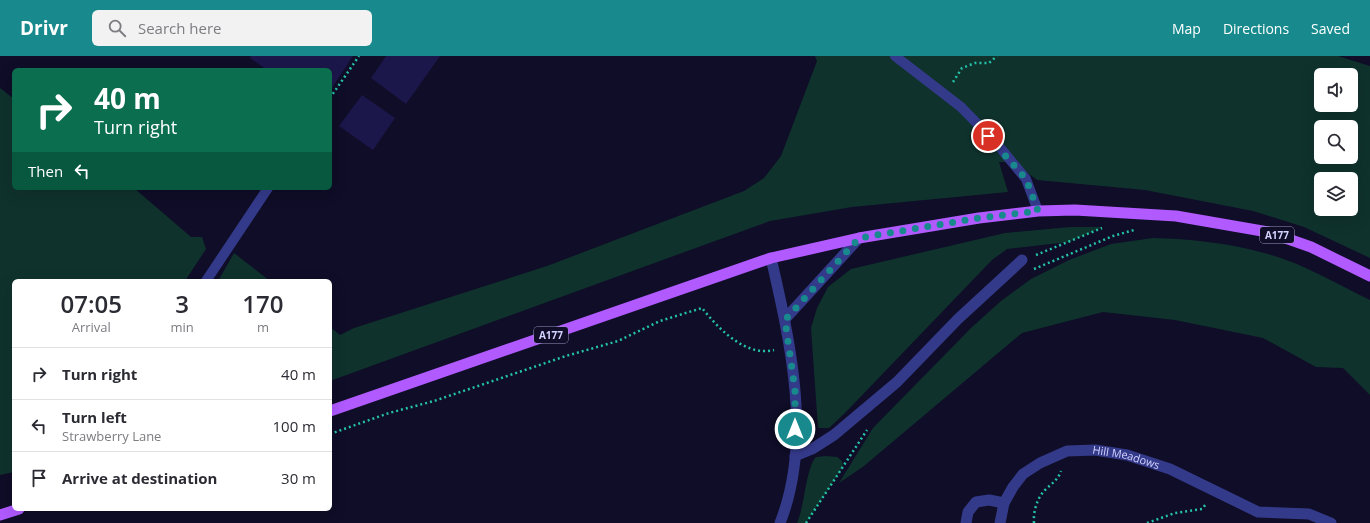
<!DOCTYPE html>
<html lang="en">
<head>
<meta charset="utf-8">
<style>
	body { margin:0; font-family:"Open Sans",sans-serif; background:#f2f2f3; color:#2b2b33; height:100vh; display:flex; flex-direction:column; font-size:15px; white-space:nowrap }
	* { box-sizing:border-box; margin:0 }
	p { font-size:13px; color:#7c7c81 }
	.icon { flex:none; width:22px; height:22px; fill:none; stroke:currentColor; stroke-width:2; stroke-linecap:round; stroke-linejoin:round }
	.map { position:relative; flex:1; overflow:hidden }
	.drawer { position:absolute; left:12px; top:223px; width:320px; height:232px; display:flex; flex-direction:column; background:#fff; border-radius:6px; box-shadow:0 4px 16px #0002 }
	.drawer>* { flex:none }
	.banner { position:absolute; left:12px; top:12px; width:320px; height:122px; border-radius:6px; box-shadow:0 4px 16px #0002; background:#0b6e4f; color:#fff; overflow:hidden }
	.buttons { position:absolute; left:1314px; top:12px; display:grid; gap:8px }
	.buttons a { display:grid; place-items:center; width:44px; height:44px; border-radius:6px; background:#fff; box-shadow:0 4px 16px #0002; font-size:20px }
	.pin { position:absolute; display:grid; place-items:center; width:34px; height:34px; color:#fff; margin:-17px; border:2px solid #fff; border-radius:50%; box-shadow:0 1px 4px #0007 }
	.me { position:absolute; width:44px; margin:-22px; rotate:0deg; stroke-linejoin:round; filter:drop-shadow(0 0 3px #0008) }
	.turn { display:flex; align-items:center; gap:14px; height:84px; padding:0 16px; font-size:18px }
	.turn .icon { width:52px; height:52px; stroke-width:2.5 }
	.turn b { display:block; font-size:28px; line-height:34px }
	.then { display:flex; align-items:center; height:38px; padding:0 16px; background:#0003; gap:8px; font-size:15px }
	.eta { display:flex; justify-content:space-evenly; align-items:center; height:68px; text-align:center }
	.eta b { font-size:24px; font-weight:600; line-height:28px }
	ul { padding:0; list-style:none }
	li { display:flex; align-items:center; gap:12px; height:52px; padding:0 16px; border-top:1px solid #e1e1e2 }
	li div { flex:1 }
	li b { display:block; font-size:15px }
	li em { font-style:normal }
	header { display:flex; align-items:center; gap:24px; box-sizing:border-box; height:56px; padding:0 20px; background:#188a8d; color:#fff }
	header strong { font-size:19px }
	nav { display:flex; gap:22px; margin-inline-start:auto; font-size:14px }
	.search { width:280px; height:36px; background:#f2f2f3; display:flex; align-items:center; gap:10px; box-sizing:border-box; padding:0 14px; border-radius:6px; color:#7c7c81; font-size:15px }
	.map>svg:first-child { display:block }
	.green { fill:#0f322d; fill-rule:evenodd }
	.building { fill:#1c174a }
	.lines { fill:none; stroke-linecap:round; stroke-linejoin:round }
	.path { stroke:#24c2a8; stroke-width:2.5; stroke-dasharray:2 3; stroke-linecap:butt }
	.service { stroke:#343a8a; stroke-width:10 }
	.minor { stroke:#343a8a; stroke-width:11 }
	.primary { stroke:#b05aff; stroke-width:11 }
	.route { stroke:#188a8d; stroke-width:7; stroke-dasharray:0 12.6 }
	.labels { text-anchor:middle; stroke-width:4; stroke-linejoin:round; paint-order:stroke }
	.shield { fill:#0f0d27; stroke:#9898be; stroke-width:1 }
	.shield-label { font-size:10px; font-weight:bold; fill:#d3d3ff }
	.street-label { font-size:11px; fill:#d3d3ff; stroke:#0f0d27 }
</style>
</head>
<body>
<header>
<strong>Drivr</strong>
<div class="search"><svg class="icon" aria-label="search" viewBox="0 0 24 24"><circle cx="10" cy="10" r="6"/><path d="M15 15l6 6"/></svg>Search here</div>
<nav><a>Map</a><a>Directions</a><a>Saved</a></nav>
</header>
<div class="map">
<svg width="1370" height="467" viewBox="0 0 1370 467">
	<rect width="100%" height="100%" fill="#0f0d27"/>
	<!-- green -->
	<path class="green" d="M 815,0 L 1338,0 L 1370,10 L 1370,202 L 1304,171 L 1253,155 L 1145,134 L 1037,124 L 1013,106 L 999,106 L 1008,136 L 852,151 L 770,165 L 330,325 L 330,271 L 340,279 L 354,272 L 547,210 L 744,135 L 764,122 L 781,100 L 817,5 ZM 1321,19 L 1351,19 L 1351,49 L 1321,49 ZM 1321,71 L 1351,71 L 1351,101 L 1321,101 ZM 1321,123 L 1351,123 L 1351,153 L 1321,153 Z
		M 0,32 L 14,43 L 14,132 L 134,132 L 191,181 L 202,181 L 206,193 L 185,225 L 14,225 L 14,416 L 0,419 Z
		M 1070,171 L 1103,171 L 1069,186 L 1007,193 L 992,204 L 845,357 L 829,372 L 818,372 L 811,272 L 817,252 L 828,231 L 851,213 L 1005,177 Z
		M 1153,182 C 1191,183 1228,187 1264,197 C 1301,206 1336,228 1370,244 L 1370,339 L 1343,312 L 1316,311 L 1263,282 L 1175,264 L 1103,256 L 1022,277 L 864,410 L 839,427 L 873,372 L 971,272 L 1001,245 L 1031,223 L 1069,204 L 1111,188 Z
		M 234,197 L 270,225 L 218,225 Z
		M 826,400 L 837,401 L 842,405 L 843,411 L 806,467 L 797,467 C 805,449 806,411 816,401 Z"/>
	<!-- building -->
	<path class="building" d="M 251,0 L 353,0 L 330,35 L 330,14 L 267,14 L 250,2 Z
		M 386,0 L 440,0 L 406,48 L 371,22 Z
		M 362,39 L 395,62 L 373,94 L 339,70 Z"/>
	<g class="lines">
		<!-- path -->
		<path class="path" d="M 953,26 L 962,12 L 975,7 L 989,7 L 997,0
			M 330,42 L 359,0
			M 1036,199 L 1102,172
			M 1034,213 L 1113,180 L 1134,174
			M 330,378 L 389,357 L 434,345 L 566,300 L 618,285 L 660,265 L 702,252 C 718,272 745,301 774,294
			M 806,467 L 867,374
			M 1034,467 C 1033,456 1037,442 1045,434 C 1052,427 1058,424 1061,415
			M 1147,467 L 1175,457 L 1202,453 L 1206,448"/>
		<!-- service -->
		<path class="service" d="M 895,0 L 961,51 L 998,89 L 1026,123 L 1038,155
			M 206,225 L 268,132"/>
		<!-- minor -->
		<g class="minor">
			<path d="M 771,202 C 790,285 813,384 780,467"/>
			<path d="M 785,263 L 859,182"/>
			<path d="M 795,400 L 812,393 L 834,379 L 897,326 L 958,263 L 1022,204"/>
			<path d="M 966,467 L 968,456 L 976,446 L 989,444 L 1004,447"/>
			<path id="s1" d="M 1000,467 L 1004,447 L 1013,431 L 1023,418 L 1040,407 L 1067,395 L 1095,394 L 1127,399 L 1170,413 L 1258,456 L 1309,458 L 1331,467"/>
		</g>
		<!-- primary -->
		<path class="primary" d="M 330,355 L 771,202 L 859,182 L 979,162 L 1038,155 L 1075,154 L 1176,160 L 1268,176 L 1311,191 L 1370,220
			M 0,459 L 19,453"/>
	</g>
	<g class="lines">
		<!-- route -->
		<path class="route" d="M 795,373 L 795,334 L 785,264 L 859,182 L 979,162 L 1038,155 L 1026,123 L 988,80"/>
	</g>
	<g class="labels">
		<!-- shield labels -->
		<g class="shield">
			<rect x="1260" y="171" width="34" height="16" rx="3"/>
			<rect x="534" y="271" width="34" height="16" rx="3"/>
		</g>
		<g class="shield-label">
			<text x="1277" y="183">A177</text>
			<text x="551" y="283">A177</text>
		</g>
		<!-- street labels -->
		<g class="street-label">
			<text dy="4" stroke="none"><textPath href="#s1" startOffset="165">Hill Meadows</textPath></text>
		</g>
	</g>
</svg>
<div class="buttons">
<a><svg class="icon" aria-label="sound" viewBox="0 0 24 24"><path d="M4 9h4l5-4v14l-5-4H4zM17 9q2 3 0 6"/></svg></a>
<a><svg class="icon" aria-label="search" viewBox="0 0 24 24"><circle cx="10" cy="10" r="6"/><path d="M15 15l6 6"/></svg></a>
<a><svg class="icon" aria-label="layers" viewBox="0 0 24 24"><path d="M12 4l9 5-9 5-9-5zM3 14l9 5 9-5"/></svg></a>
</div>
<div class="pin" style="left:988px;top:80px;background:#d93025"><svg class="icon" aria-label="arrive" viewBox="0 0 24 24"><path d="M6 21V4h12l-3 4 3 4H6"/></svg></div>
<svg class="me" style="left:795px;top:373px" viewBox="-20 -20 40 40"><circle r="17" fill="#188a8d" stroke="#fff" stroke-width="3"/><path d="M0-11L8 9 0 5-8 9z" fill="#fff"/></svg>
<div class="banner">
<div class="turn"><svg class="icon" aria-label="right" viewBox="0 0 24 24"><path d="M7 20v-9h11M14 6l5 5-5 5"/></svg><div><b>40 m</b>Turn right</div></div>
<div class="then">Then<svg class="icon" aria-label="left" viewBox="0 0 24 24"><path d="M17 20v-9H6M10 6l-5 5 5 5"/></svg></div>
</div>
<section class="drawer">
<div class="eta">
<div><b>07:05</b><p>Arrival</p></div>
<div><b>3</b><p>min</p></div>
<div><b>170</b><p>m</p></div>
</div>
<ul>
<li><svg class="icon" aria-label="right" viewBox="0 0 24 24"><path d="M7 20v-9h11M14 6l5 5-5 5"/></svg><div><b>Turn right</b></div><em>40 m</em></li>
<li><svg class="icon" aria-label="left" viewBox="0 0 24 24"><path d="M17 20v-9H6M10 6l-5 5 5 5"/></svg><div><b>Turn left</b><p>Strawberry Lane</p></div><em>100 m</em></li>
<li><svg class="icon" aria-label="arrive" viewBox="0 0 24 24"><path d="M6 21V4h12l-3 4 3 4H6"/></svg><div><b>Arrive at destination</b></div><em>30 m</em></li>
</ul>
</section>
</div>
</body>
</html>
